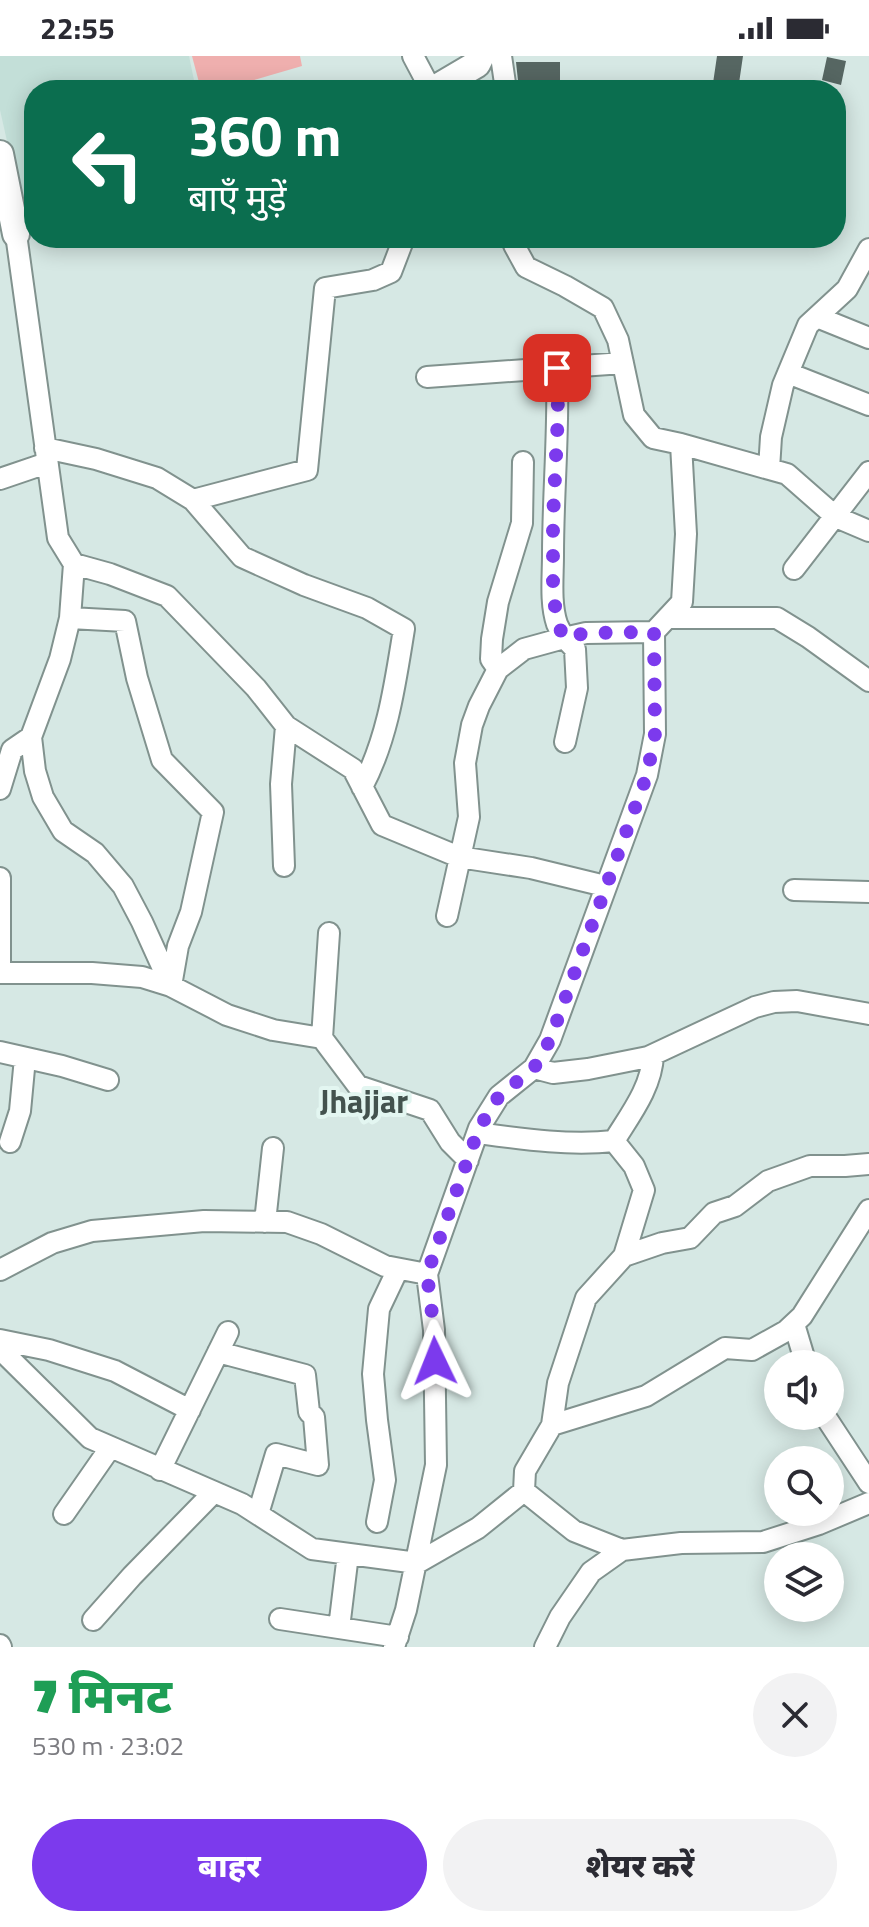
<!DOCTYPE html>
<html lang="hi">
<head>
<meta charset="utf-8">
<style>
	body { margin:0; font-family:"Titillium Web","Noto Sans Devanagari",sans-serif; background:#f2f2f3; color:#2b2b33; height:100vh; display:flex; flex-direction:column; font-size:30px; white-space:nowrap }
	* { box-sizing:border-box; margin:0 }
	p { font-size:26px; color:#7c7c81 }
	.icon { flex:none; width:44px; height:44px; fill:none; stroke:currentColor; stroke-width:2; stroke-linecap:round; stroke-linejoin:round }
	.map { position:relative; height:1591px; overflow:hidden }
	.details { display:flex; flex-direction:column; background:#fff; flex:1 }
	.details>* { flex:none }
	.banner { position:absolute; left:24px; top:24px; width:822px; height:168px; border-radius:32px; box-shadow:0 4px 20px #0003; background:#0b6e4f; color:#fff; overflow:hidden }
	.fabs { position:absolute; left:764px; top:1294px; display:grid; gap:16px }
	.fabs a { display:grid; place-items:center; width:80px; height:80px; border-radius:50%; background:#fff; box-shadow:0 4px 20px #0003; font-size:40px }
	.pin { position:absolute; display:grid; place-items:center; width:68px; height:68px; color:#fff; margin:-34px; border-radius:16px; box-shadow:0 4px 12px #0006 }
	.me { position:absolute; width:88px; margin:-44px; rotate:358deg; stroke-linejoin:round; filter:drop-shadow(0 0 6px #0008) }
	.turn { display:flex; align-items:center; gap:28px; height:168px; padding:0 32px; font-size:36px }
	.turn .icon { width:104px; height:104px; stroke-width:2.5 }
	.turn b { display:block; font-size:56px; line-height:68px }
	.round { display:grid; place-items:center; flex:none; width:84px; height:84px; border-radius:42px; background:#f2f2f3 }
	.head { display:flex; align-items:center; justify-content:space-between; height:136px; padding:0 32px }
	h1 { font-size:48px; font-weight:800; line-height:60px; color:#1e9e55 }
	.button { display:flex; gap:16px; margin-top:auto; padding:16px 32px }
	.button a { flex:1; height:92px; border-radius:48px; background:#7c3aed; color:#fff; font-size:32px; font-weight:800; line-height:92px; text-align:center }
	.button a+a { background:#f2f2f3; color:#2b2b33 }
	.status { display:flex; justify-content:space-between; align-items:center; height:56px; padding:0 40px; background:#fff; direction:ltr }
	.status svg { height:22px; fill:currentColor }
	.map>svg:first-child { display:block }
	.built { fill:#c3dfd8 }
	.green { fill:#efafae }
	.building { fill:#566662 }
	.lines { fill:none; stroke-linecap:round; stroke-linejoin:round }
	.minor-casing { stroke:#81928e; stroke-width:24 }
	.major-casing { stroke:#81928e; stroke-width:30 }
	.minor { stroke:#fff; stroke-width:20 }
	.major { stroke:#fff; stroke-width:26 }
	.route { stroke:#7c3aed; stroke-width:14; stroke-dasharray:0 25.2 }
	.labels { text-anchor:middle; stroke-width:8; stroke-linejoin:round; paint-order:stroke }
	.district-label { font-size:32px; font-weight:bold; fill:#43524e; stroke:#e3f6f1 }
</style>
</head>
<body>
<div class="status"><b>22:55</b><svg viewBox="0 0 49 12"><path d="M0 12V9h3v3zM5 12V6h3v6zM10 12V3h3v9zM15 12V0h3v12zM26 1h20v11H26zM47 4h2v5h-2z"/></svg></div>
<div class="map">
<svg width="869" height="1591" viewBox="0 0 869 1591">
	<rect width="100%" height="100%" fill="#d6e8e4"/>
	<!-- built -->
	<path class="built" d="M 0,0 L 189,0 L 196,34 L 34,34 L 34,163 L 25,165 L 0,54 Z"/>
	<!-- green -->
	<path class="green" d="M 192,0 L 300,0 L 302,10 L 220,34 L 201,34 Z"/>
	<!-- building -->
	<path class="building" d="M 717,0 L 743,0 L 738,34 L 712,34 Z
		M 827,1 L 846,5 L 841,29 L 822,24 Z
		M 516,6 L 560,6 L 560,34 L 519,34 Z"/>
	<g class="lines">
		<!-- minor casing -->
		<g class="minor-casing">
			<path id="minor" d="M 413,0 L 431,34
				M 501,0 L 506,34
				M 16,178 L 58,482 L 74,508 L 110,518 L 167,540 L 256,632 L 286,670 L 353,713 L 382,769 L 459,801 L 531,812 L 605,830
				M 817,261 L 869,282
				M 557,312 C 559,375 553,437 553,499 C 553,521 550,547 557,568 C 561,578 567,585 575,593 L 577,632 L 565,686
				M 788,317 L 869,349
				M 427,321 L 623,307
				M 681,388 L 787,418 L 836,461 L 869,475
				M 45,392 L 96,403 L 157,422 L 193,444 L 242,501 L 304,529 L 367,552 L 404,573 C 395,628 388,682 362,731
				M 769,413 L 771,381 L 783,329 L 808,269 L 847,233 L 869,193
				M 0,423 L 47,407
				M 193,444 L 307,414 L 325,232 L 373,224 L 391,216 L 404,182
				M 74,508 L 70,562 L 60,603 L 31,681 L 35,715 L 43,741 L 63,775 L 95,797 L 123,830 L 142,866 L 171,930
				M 794,513 L 869,416
				M 70,562 L 125,565 L 137,622 L 162,704 L 213,756 L 191,856 L 178,890 L 171,930
				M 667,562 L 777,562 L 808,581 L 869,625
				M 498,613 L 491,603 L 492,583 L 498,546 L 522,467 L 523,406
				M 0,733 L 12,694 L 31,681
				M 284,810 L 281,728 L 286,670
				M 0,822 L 0,917
				M 794,834 L 869,836
				M 447,860 L 469,761 L 465,707 L 472,669 L 479,650 L 498,613 L 524,593 L 564,582 L 586,577 L 654,576
				M 0,917 L 92,917 L 142,921 L 171,930 L 227,959 L 273,974 L 322,982 L 358,1030 L 430,1054 L 450,1086 L 468,1104
				M 322,982 L 329,877
				M 0,996 L 62,1010 L 108,1024
				M 534,1012 L 553,1017 L 588,1013 L 648,1001 L 755,951 L 774,946 L 797,945 L 869,958
				M 478,1077 C 522,1083 569,1090 614,1085 C 630,1059 652,1031 653,999
				M 10,1086 L 20,1055 L 25,1002
				M 265,1166 L 273,1092
				M 624,1200 L 662,1187 L 690,1182 L 714,1157 L 735,1150 L 768,1125 L 810,1110 L 845,1110 L 869,1108
				M 0,1214 L 52,1187 L 92,1175 L 204,1165 L 287,1166 L 321,1178 L 385,1210 L 427,1218
				M 794,1268 L 806,1308
				M 0,1284 L 49,1294 L 115,1315 L 190,1354
				M 0,1293 L 90,1382 L 242,1448 L 312,1493 L 417,1507 L 478,1472 L 524,1435 L 525,1415 L 552,1369 L 558,1327 L 586,1242 L 624,1200 L 644,1134 L 634,1110 L 614,1085
				M 218,1296 L 305,1319 L 309,1356 L 314,1361 L 318,1409 L 276,1398 L 258,1458
				M 825,1360 L 869,1427
				M 552,1369 L 646,1340 L 725,1292 L 752,1294 L 786,1275 L 802,1260 L 869,1154
				M 160,1414 L 228,1276
				M 524,1435 L 574,1475 L 622,1494
				M 64,1458 L 110,1392
				M 377,1466 L 385,1424 L 377,1364 L 373,1318 L 379,1253 L 398,1213
				M 280,1563 L 398,1581
				M 93,1564 L 132,1520 L 214,1436
				M 339,1572 L 348,1498
				M 0,1589 L 1,1591
				M 394,1591 L 406,1554 L 436,1409 L 434,1274 L 427,1218 L 479,1072 L 499,1040 L 534,1012 L 550,984 L 647,719 L 655,678 L 654,576 L 682,546 L 686,478 L 681,388 L 653,382 L 634,359 L 618,284 L 603,252 L 565,230 L 526,211 L 514,189 L 515,182
				M 545,1591 L 560,1561 L 591,1516 L 622,1494 L 681,1487 L 763,1486 L 819,1468 L 869,1447"/>
		</g>
		<!-- major casing -->
		<g class="major-casing">
			<path id="major" d="M 433,34 L 477,8 L 481,0
				M 0,98 L 16,178"/>
		</g>
		<!-- minor -->
		<use href="#minor" class="minor"/>
		<!-- major -->
		<use href="#major" class="major"/>
	</g>
	<g class="lines">
		<!-- route -->
		<path class="route" d="M 435,1305 L 434,1274 L 427,1218 L 479,1072 L 499,1040 L 534,1012 L 550,984 L 647,719 L 655,678 L 654,576 L 586,577 L 564,582 L 557,566 L 553,534 L 553,463 L 558,358 L 557,312"/>
	</g>
	<g class="labels">
		<!-- district labels -->
		<g class="district-label">
			<text x="364" y="1057">Jhajjar</text>
		</g>
	</g>
</svg>
<div class="fabs">
<a><svg class="icon" aria-label="sound" viewBox="0 0 24 24"><path d="M4 9h4l5-4v14l-5-4H4zM17 9q2 3 0 6"/></svg></a>
<a><svg class="icon" aria-label="search" viewBox="0 0 24 24"><circle cx="10" cy="10" r="6"/><path d="M15 15l6 6"/></svg></a>
<a><svg class="icon" aria-label="layers" viewBox="0 0 24 24"><path d="M12 4l9 5-9 5-9-5zM3 14l9 5 9-5"/></svg></a>
</div>
<div class="pin" style="left:557px;top:312px;background:#d93025"><svg class="icon" aria-label="arrive" viewBox="0 0 24 24"><path d="M6 21V4h12l-3 4 3 4H6"/></svg></div>
<svg class="me" style="left:435px;top:1305px" viewBox="-20 -20 40 40"><path d="M0-17L14 15 0 8-14 15z" fill="#7c3aed" stroke="#fff" stroke-width="4"/></svg>
<div class="banner">
<div class="turn"><svg class="icon" aria-label="left" viewBox="0 0 24 24"><path d="M17 20v-9H6M10 6l-5 5 5 5"/></svg><div><b>360 m</b>बाएँ मुड़ें</div></div>
</div>
</div>
<section class="details">
<div class="head"><div><h1>7 मिनट</h1><p>530 m · 23:02</p></div><a class="round"><svg class="icon" aria-label="close" viewBox="0 0 24 24"><path d="M6 6l12 12M18 6L6 18"/></svg></a></div>
<div class="button"><a>बाहर</a><a>शेयर करें</a></div>
</section>
</body>
</html>
